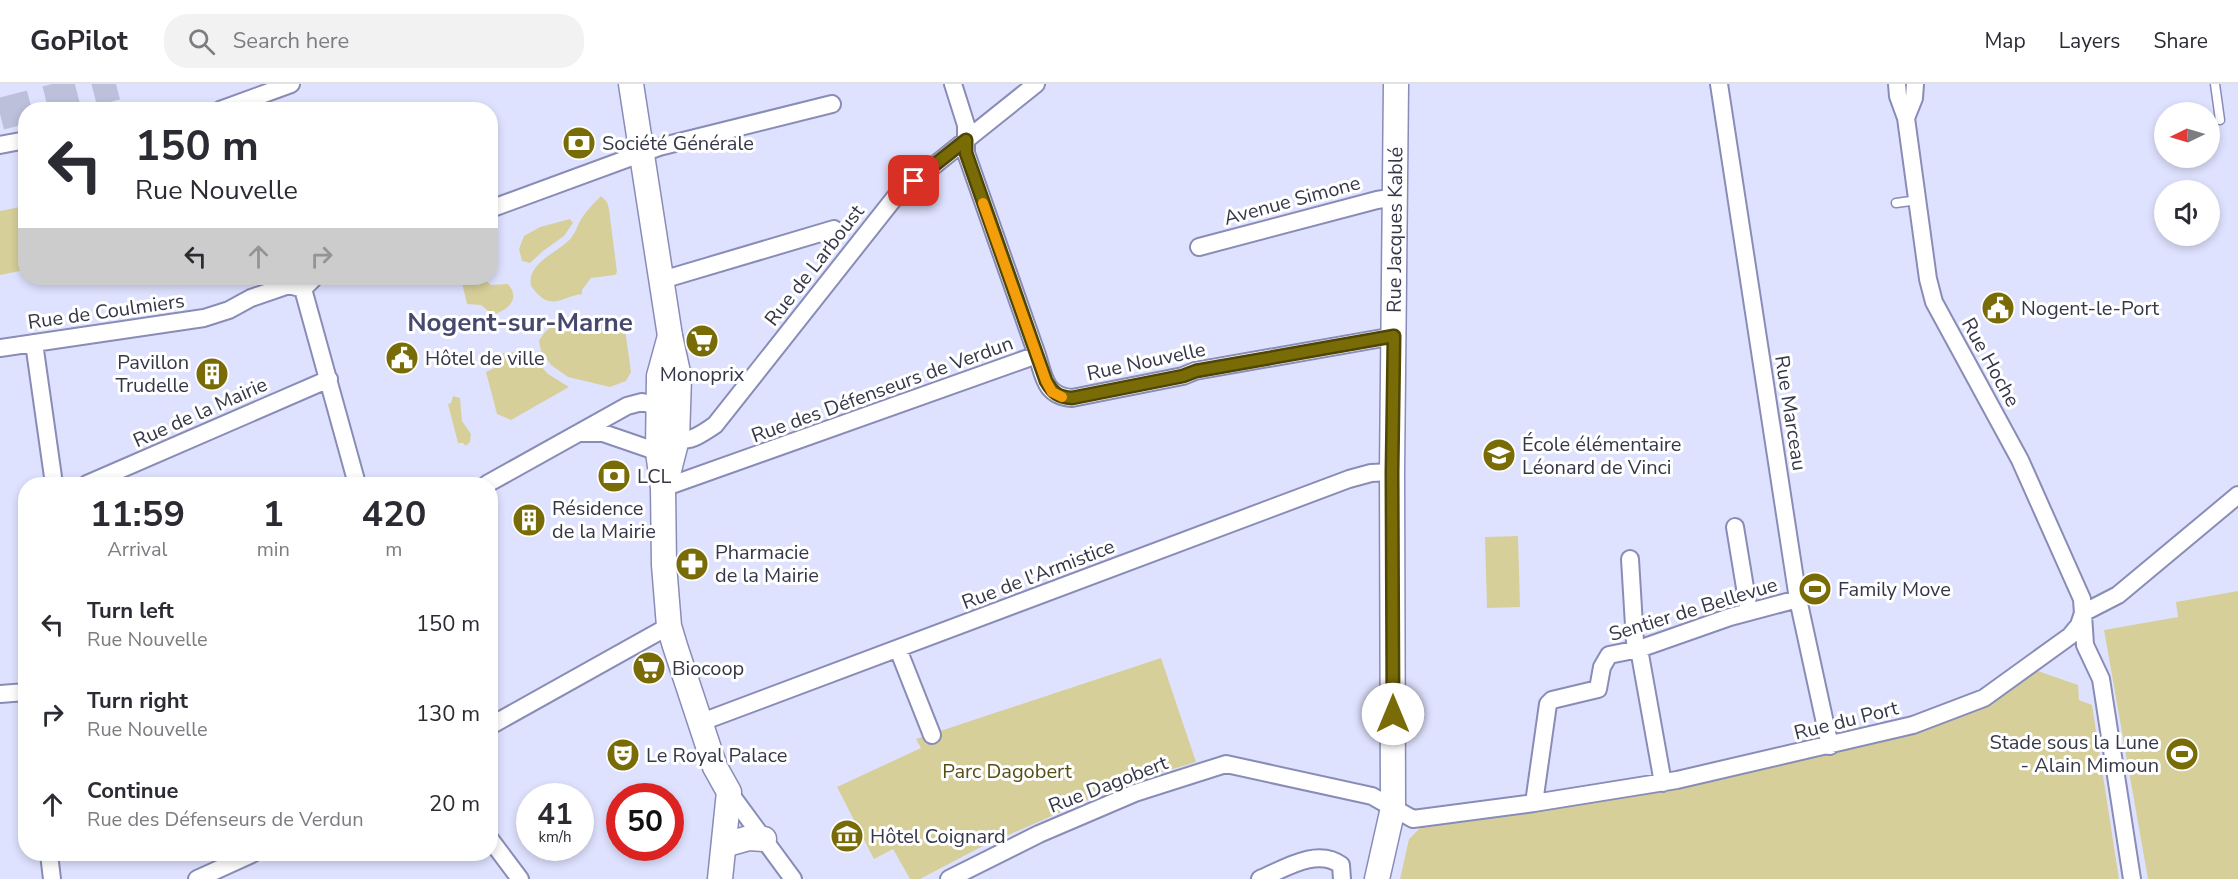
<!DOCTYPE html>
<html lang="en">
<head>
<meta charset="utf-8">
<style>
	body { margin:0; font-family:"Nunito Sans",sans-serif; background:#f2f2f3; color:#2b2b33; height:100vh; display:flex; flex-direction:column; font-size:22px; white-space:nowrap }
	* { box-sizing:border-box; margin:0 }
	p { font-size:20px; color:#7c7c81 }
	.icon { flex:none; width:33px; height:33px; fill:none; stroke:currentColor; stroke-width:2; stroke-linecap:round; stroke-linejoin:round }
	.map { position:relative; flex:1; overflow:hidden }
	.panel { position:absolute; left:18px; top:393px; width:480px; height:384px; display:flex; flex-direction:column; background:#fff; border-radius:24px; box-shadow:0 3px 9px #0003 }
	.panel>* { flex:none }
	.top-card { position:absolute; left:18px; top:18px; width:480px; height:183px; border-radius:24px; box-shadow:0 3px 9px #0003; background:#fff; color:#2b2b33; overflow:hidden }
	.needle { width:39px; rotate:265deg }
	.buttons { position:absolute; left:2154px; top:18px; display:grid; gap:12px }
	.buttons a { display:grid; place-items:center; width:66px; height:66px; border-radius:50%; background:#fff; box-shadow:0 3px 9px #0003; font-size:30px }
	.speed { position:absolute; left:516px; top:699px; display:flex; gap:12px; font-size:30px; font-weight:700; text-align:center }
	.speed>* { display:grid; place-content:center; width:78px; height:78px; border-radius:50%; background:#fff; box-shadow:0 3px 9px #0003; line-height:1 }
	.speed small { font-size:15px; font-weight:400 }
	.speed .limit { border:9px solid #d22; background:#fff; color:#111 }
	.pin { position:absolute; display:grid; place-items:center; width:51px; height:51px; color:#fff; margin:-26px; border-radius:12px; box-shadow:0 3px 9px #0006 }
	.me { position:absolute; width:66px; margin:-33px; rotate:0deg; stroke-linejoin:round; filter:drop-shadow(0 0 4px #0008) }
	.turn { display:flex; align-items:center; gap:21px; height:126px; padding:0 18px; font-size:27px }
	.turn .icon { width:78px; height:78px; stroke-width:2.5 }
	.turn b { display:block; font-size:42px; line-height:51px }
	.lanes { display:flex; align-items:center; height:57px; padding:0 18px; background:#0003; justify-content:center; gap:30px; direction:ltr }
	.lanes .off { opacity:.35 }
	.eta { display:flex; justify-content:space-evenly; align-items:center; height:102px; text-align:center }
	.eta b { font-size:36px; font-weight:700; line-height:42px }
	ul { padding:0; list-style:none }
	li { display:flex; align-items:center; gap:18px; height:90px; padding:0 18px }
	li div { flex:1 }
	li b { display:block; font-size:22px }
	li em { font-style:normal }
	header { display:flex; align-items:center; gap:36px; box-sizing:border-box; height:84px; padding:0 30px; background:#fff; border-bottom:2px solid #e1e1e2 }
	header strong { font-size:28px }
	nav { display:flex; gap:33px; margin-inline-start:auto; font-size:21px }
	.search { width:420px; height:54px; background:#f2f2f3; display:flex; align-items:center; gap:15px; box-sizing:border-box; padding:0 21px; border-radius:24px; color:#7c7c81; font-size:22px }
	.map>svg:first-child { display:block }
	.green { fill:#d7cf9a }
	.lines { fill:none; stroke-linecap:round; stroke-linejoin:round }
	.highway-tunnel { stroke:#bdc0da; stroke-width:32; stroke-dasharray:32 16; stroke-linecap:butt }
	.lane-casing { stroke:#898cb7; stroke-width:11 }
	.street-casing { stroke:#898cb7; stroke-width:20 }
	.secondary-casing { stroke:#898cb7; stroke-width:27 }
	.lane { stroke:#fff; stroke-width:8 }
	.street { stroke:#fff; stroke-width:16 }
	.secondary { stroke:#fff; stroke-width:24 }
	.route-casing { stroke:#4f4605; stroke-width:15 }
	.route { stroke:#796c07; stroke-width:10 }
	.slow { stroke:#f59e0b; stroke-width:10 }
	.labels { text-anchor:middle; stroke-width:6; stroke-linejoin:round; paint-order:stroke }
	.poi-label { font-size:20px; fill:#353749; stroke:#fff; text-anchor:start }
	.street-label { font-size:20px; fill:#353749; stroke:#fff }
	.park-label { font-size:20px; fill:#564e15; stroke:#fff }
	.district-label { font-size:26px; font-weight:bold; fill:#46486e; stroke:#fff }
</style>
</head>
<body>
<header>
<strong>GoPilot</strong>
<div class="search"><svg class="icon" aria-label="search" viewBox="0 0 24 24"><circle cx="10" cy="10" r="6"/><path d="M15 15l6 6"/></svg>Search here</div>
<nav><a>Map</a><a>Layers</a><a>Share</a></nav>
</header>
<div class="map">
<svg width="2238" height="795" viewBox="0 0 2238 795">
	<rect width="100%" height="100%" fill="#dfe2fe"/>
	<!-- green -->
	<path class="green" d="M 601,112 L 607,118 L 609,125 L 617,188 L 615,191 L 591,194 L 582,206 L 582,210 C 561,213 550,229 531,202 C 526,178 560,168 571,154 C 575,149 577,143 580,137 C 585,128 593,120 601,112 Z
		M 25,122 L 25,186 L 0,191 L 0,127 Z
		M 570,135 L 573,139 L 564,152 L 543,167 L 530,179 L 522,177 L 519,165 L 524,152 L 540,143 Z
		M 461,194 L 483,194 L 491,201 L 508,200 C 521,215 508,226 493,231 L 481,221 L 467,220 Z
		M 580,234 L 595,239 L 621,235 L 624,238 L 631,288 L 626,297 L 610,303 L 568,293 L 551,281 L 541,267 L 539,257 C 547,241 563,236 580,234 Z
		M 517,268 L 536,277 L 548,290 L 569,303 L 511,336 L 497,330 L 486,288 L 496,283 L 503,269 Z
		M 453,312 L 460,314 L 462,337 L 471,350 L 470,358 L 466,362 L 463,359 L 458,359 L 448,320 L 451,319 Z
		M 1518,452 L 1520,523 L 1487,524 L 1485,453 Z
		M 2238,507 L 2238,795 L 2148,795 L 2104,546 L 2178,533 L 2176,518 Z
		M 1161,574 L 1196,678 L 1124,700 L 979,764 L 920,795 L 910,795 L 893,765 L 874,775 L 837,703 L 921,664 L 916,655 Z
		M 2035,586 L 2078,601 L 2079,616 L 2092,621 L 2119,795 L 1400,795 L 1409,755 L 1424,740 L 1912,649 L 1989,622 Z"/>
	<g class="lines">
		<!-- highway-tunnel -->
		<path class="highway-tunnel" d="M 0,30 L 116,0"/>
		<!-- lane casing -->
		<g class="lane-casing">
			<path id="lane" d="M 2215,0 L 2220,36
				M 1896,119 L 1918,116"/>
		</g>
		<!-- street casing -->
		<g class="street-casing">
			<path id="street" d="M 1719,0 L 1798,515 L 1830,662
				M 1897,0 L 1898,12 L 1906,34 L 1928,195 L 1934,218 L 2020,376 L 2082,515 L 2085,561 L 2101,595 L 2132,795
				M 220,26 L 291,0
				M 1906,34 L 1914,14 L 1915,0
				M 0,61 L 26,56
				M 490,125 L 659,63 L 832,20
				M 1199,163 L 1377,116 L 1396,113
				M 662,196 L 834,145
				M 303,205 L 357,400
				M 303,205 L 314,194
				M 34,259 L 54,400
				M 0,264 L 204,234 L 229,226 L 251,214 L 289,201 L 303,205
				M 1037,271 C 1044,293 1045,312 1072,314 L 1183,292 L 1195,287 L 1394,252
				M 579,349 L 603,349 L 667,371
				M 667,353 C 691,359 695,354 715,341 L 896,112 L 1036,0
				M 87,400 L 329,295
				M 487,400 L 627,322 L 642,318 L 668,325
				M 663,404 L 1037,271 L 966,69 L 966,41 L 953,0
				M 1735,443 L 1749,528
				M 1630,475 L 1635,558 L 1639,565 L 1663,699
				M 898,565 L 932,651
				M 0,610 L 26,608
				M 699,639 L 1349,395 L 1371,389 L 1392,388
				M 490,642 L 669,542
				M 729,708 L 793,795
				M 1534,719 L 1548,620 L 1552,616 L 1598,605 L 1602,583 L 1609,571 L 1639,565 L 1730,533 L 1798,515
				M 490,755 L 520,795
				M 49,770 L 52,795
				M 197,795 L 252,770
				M 949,795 L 1039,750 L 1135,709 L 1226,680 L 1372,712 L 1413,735 L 1534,719 L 1677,696 L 1913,641 L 1984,614 L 2070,552 L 2079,541 L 2083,529 L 2118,511 L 2238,411
				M 1260,795 C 1284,785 1317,763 1341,781 L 1342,795"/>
		</g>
		<!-- secondary casing -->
		<g class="secondary-casing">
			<g id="secondary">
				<path d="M 631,0 L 670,252 L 679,293 L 677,355 L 667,394"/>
				<path d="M 670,252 L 659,292 L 658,368 L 663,404 L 664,481 L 669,542 L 675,562 L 715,683 L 729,708 L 720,795"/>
				<path d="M 724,761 L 749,754 L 764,755"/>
				<path id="s1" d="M 1377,795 L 1393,724 L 1392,388 L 1396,0"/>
			</g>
		</g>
		<!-- lane -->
		<use href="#lane" class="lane"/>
		<!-- street -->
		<use href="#street" class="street"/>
		<!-- secondary -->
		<use href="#secondary" class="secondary"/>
	</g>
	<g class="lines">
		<!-- route casing -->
		<g class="route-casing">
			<path id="route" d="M 914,97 L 966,56 L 966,69 L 1046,297 C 1053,309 1058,313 1072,314 L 1183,292 L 1196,287 L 1394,252 L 1392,388 L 1393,630"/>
		</g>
		<!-- route -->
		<use href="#route" class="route"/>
		<!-- slow -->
		<path class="slow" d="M 983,119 L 1046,297 L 1052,308 L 1062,313"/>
	</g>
	<!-- icons -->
	<defs>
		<g id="bank-disc" transform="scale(1.725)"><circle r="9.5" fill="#796c07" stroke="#fff"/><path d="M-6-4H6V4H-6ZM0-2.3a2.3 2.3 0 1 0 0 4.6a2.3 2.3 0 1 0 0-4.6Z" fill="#fff"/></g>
		<g id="civic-disc" transform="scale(1.725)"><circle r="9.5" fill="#796c07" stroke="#fff"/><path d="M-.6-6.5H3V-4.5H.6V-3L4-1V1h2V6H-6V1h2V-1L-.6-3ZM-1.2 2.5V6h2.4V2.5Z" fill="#fff"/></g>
		<g id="supermarket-disc" transform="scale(1.725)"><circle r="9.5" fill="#796c07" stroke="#fff"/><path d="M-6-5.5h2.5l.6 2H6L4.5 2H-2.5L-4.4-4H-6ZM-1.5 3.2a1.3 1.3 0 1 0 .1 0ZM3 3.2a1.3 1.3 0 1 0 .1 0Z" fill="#fff"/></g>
		<g id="building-disc" transform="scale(1.725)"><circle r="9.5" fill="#796c07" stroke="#fff"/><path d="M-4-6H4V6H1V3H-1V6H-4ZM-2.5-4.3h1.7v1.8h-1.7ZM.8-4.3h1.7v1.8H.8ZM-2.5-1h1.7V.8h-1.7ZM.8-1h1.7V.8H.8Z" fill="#fff"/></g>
		<g id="school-disc" transform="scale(1.725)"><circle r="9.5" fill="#796c07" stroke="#fff"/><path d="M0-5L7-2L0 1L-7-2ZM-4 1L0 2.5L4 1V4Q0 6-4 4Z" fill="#fff"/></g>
		<g id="pharmacy-disc" transform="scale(1.725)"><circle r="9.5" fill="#796c07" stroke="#fff"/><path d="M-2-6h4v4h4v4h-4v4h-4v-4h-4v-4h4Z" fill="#fff"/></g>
		<g id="stadium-disc" transform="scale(1.725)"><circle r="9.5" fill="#796c07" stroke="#fff"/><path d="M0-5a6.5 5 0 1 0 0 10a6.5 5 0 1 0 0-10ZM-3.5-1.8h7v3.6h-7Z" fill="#fff"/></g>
		<g id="theatre-disc" transform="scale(1.725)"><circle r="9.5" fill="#796c07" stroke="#fff"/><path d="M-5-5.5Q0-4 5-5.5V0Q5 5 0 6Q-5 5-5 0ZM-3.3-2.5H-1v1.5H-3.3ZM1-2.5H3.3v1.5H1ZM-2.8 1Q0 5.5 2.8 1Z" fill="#fff"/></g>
		<g id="museum-disc" transform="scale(1.725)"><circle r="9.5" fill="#796c07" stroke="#fff"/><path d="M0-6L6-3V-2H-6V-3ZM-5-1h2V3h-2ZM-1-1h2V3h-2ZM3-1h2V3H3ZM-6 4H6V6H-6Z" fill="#fff"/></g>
	</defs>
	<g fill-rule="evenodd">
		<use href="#bank-disc" x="579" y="59"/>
		<use href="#civic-disc" x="1998" y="224"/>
		<use href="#supermarket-disc" x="702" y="257"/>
		<use href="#civic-disc" x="402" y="274"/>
		<use href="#building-disc" x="212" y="290"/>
		<use href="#school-disc" x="1499" y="371"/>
		<use href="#bank-disc" x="614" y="392"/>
		<use href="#building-disc" x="529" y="436"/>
		<use href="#pharmacy-disc" x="692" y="480"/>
		<use href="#stadium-disc" x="1815" y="505"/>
		<use href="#supermarket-disc" x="649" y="584"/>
		<use href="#stadium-disc" x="2182" y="670"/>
		<use href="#theatre-disc" x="623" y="671"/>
		<use href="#museum-disc" x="847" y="752"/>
	</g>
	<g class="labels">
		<!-- poi labels -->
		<g class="poi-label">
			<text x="602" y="66">Société Générale</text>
			<text x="2021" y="231">Nogent-le-Port</text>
			<text x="425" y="281">Hôtel de ville</text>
			<text x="189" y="285" text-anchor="end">Pavillon<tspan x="189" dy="23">Trudelle</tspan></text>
			<text x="702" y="297" text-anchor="middle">Monoprix</text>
			<text x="1522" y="367">École élémentaire<tspan x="1522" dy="23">Léonard de Vinci</tspan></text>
			<text x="637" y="399">LCL</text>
			<text x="552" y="431">Résidence<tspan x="552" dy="23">de la Mairie</tspan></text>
			<text x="715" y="475">Pharmacie<tspan x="715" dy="23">de la Mairie</tspan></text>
			<text x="1838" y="512">Family Move</text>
			<text x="672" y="591">Biocoop</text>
			<text x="2159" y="665" text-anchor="end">Stade sous la Lune<tspan x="2159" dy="23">- Alain Mimoun</tspan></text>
			<text x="646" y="678">Le Royal Palace</text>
			<text x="870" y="759">Hôtel Coignard</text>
		</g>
		<!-- street labels -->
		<g class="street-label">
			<text transform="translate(1292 116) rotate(-15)" y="7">Avenue Simone</text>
			<text dy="7" stroke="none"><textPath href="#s1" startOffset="651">Rue Jacques Kablé</textPath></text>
			<text transform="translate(814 181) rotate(-52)" y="7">Rue de Larboust</text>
			<text transform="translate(106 227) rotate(-8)" y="7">Rue de Coulmiers</text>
			<text transform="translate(1146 277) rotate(-12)" y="7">Rue Nouvelle</text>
			<text transform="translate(1991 278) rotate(61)" y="7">Rue Hoche</text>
			<text transform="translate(882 305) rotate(-20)" y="7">Rue des Défenseurs de Verdun</text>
			<text transform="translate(200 328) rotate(-24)" y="7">Rue de la Mairie</text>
			<text transform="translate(1791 329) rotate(81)" y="7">Rue Marceau</text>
			<text transform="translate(1038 490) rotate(-21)" y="7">Rue de l'Armistice</text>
			<text transform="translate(1693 525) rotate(-17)" y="7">Sentier de Bellevue</text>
			<text transform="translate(1846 636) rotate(-14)" y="7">Rue du Port</text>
			<text transform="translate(1108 700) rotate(-21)" y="7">Rue Dagobert</text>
		</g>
		<!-- park labels -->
		<g class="park-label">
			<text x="1007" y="694">Parc Dagobert</text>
		</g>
		<!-- district labels -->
		<g class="district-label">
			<text x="520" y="247">Nogent-sur-Marne</text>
		</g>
	</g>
</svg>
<div class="buttons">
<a><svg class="needle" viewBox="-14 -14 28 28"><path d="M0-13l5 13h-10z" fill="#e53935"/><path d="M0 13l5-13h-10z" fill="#7c7c81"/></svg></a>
<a><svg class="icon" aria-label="sound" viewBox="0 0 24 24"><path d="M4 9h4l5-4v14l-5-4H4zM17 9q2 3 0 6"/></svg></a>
</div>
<div class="speed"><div>41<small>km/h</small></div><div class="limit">50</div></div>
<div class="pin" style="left:914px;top:97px;background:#d93025"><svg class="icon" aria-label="arrive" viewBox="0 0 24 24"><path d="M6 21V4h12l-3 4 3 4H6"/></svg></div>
<svg class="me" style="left:1393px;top:630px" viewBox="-20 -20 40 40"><circle r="19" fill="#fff"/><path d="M0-13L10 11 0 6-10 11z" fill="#796c07"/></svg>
<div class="top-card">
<div class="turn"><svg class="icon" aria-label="left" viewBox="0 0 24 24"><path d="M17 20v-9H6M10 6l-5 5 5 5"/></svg><div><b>150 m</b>Rue Nouvelle</div></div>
<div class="lanes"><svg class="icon" aria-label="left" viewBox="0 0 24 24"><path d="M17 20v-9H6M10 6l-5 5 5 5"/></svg><svg class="icon off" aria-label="ahead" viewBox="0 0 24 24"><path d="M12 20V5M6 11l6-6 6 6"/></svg><svg class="icon off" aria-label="right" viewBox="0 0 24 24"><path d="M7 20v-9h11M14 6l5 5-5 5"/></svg></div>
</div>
<section class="panel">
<div class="eta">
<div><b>11:59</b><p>Arrival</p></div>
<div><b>1</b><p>min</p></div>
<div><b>420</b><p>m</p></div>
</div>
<ul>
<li><svg class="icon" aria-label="left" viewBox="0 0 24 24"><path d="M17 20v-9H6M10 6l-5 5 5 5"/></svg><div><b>Turn left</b><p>Rue Nouvelle</p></div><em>150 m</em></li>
<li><svg class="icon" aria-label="right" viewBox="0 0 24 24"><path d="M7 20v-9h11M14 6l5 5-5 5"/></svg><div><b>Turn right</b><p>Rue Nouvelle</p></div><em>130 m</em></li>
<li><svg class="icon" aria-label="ahead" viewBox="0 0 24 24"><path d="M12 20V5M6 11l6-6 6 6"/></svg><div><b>Continue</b><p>Rue des Défenseurs de Verdun</p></div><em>20 m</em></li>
</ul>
</section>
</div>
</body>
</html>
